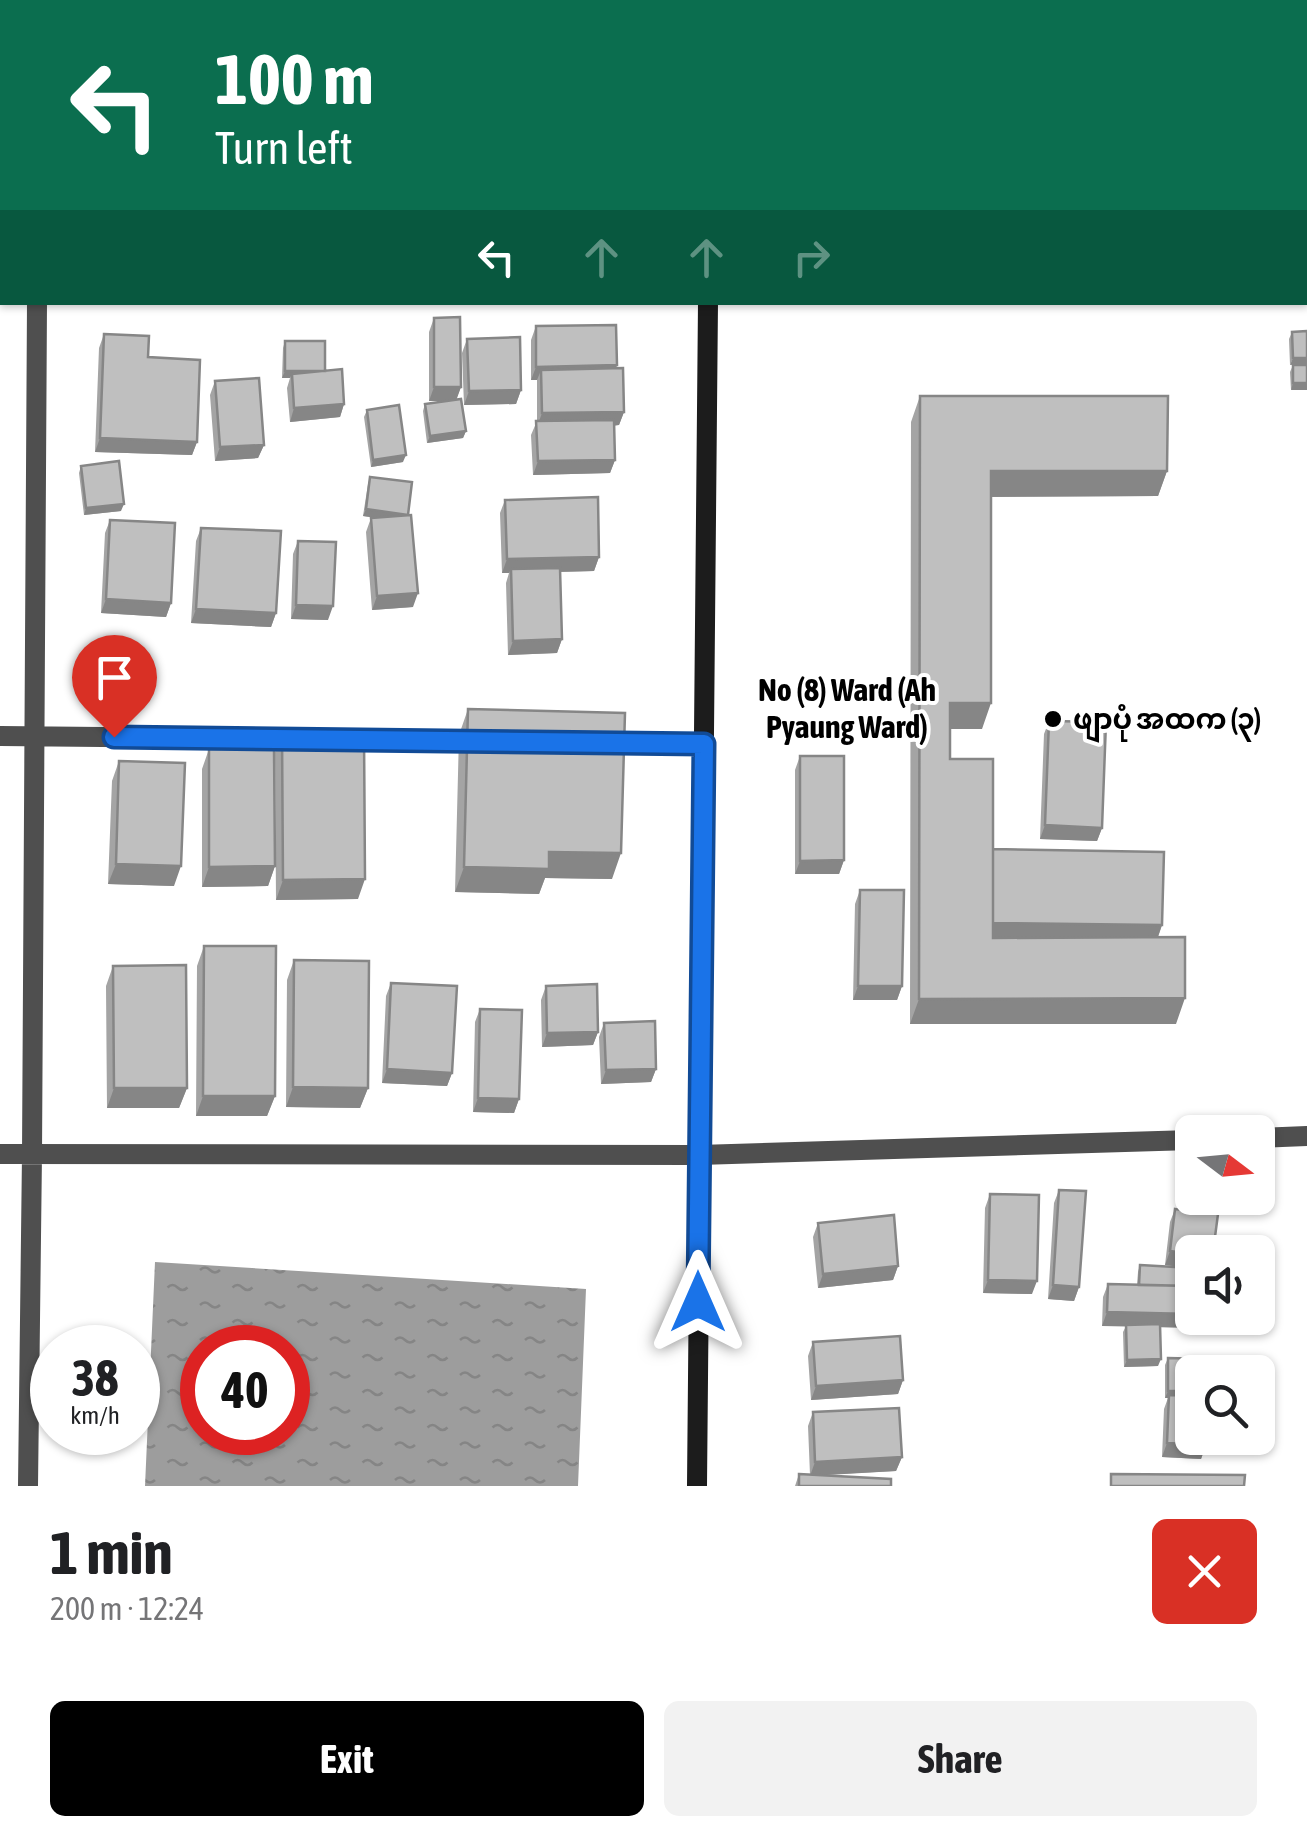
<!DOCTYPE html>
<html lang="en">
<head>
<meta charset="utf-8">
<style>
	body { margin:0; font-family:"Asap Condensed","Noto Sans Myanmar",sans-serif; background:#f2f2f2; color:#202124; height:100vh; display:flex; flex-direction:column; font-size:38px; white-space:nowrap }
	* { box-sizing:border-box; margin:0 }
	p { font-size:32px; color:#757577 }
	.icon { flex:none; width:55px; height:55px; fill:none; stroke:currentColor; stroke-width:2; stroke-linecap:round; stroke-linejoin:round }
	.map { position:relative; height:1486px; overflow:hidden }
	.panel { display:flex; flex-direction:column; background:#fff; flex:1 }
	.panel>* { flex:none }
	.top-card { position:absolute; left:0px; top:0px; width:1308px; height:305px; box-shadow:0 2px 8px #0004; background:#0b6e4f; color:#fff; overflow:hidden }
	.needle { width:65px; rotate:106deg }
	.fabs { position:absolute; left:1175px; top:1115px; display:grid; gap:20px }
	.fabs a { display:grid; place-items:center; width:100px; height:100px; border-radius:15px; background:#fff; box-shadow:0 2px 8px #0004; font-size:50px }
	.speed { position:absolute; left:30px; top:1325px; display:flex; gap:20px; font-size:50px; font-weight:700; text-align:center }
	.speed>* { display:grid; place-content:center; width:130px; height:130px; border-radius:50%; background:#fff; box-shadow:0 2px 8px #0004; line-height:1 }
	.speed small { font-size:25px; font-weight:400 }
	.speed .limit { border:15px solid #d22; background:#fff; color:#111 }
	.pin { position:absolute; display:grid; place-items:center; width:85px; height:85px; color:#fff; margin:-102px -42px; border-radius:50% 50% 50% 0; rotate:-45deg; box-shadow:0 0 10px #0007 }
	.pin .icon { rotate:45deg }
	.me { position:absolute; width:110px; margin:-55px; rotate:0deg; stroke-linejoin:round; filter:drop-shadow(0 0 8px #0008) }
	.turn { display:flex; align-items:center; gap:35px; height:210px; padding:0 50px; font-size:45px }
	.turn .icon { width:130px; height:130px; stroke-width:2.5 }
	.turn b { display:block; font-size:70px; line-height:85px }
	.lanes { display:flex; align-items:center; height:95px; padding:0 50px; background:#0003; justify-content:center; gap:50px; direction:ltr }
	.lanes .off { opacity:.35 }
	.round { display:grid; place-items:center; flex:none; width:105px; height:105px; border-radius:15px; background:#f2f2f2 }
	.head { display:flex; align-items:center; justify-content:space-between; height:170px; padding:0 50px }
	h1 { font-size:60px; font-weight:700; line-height:75px }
	.button { display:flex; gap:20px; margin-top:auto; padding:20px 50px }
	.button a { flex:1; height:115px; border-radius:15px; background:#000; color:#fff; font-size:40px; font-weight:700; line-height:115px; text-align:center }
	.button a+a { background:#f2f2f2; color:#202124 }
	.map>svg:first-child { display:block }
	.water { fill:url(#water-ripples); fill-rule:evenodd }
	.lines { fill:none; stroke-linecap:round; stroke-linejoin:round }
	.street { stroke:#4f4f4f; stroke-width:20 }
	.secondary { stroke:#1c1c1c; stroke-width:20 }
	.wall { fill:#a4a4a4 }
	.shaded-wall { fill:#868686 }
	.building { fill:#bfbfbf; stroke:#868686; stroke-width:2.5 }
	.route-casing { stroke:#114b97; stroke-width:25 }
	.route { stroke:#1a73e8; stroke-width:18 }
	.poi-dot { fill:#000; stroke:#fff; stroke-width:4 }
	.labels { text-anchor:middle; stroke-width:8; stroke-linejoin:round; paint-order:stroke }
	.poi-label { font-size:28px; font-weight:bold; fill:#000; stroke:#fff; text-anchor:start }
	.quarter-label { font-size:32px; font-weight:bold; fill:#000; stroke:#fff }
</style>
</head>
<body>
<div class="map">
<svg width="1307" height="1486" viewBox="0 0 1307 1486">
	<defs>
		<pattern id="water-ripples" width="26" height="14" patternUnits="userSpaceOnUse" patternTransform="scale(2.5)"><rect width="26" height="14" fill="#9d9d9d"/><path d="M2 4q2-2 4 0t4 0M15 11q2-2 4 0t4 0" fill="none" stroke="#858585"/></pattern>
	</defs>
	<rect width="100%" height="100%" fill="#fff"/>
	<!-- water -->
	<path class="water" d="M 155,1262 L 586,1289 L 578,1486 L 145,1486 ZM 202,1348 L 288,1348 L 288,1432 L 202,1432 Z"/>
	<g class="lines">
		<!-- street -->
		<path class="street" d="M 39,2 L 39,0
			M 1305,258 L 1307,258
			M 0,271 L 2,271
			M 0,736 L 307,739
			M 341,740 L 482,741
			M 601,743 L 704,744
			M 1258,1138 L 1307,1136
			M 0,1154 L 699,1155 L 1192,1140
			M 28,1486 L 32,1154 L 37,302"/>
		<!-- secondary -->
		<path class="secondary" d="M 710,2 L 710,0
			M 697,1486 L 708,302"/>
	</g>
	<!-- wall -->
	<path class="wall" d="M 434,318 L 461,387 L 456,399 L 466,431 L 463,438 L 427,443 L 423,411 L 425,404 L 447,401 L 429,401 L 429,332 Z
		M 536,326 L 617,365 L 616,369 L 624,412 L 619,425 L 614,426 L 615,460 L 610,473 L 533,475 L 531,435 L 537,421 L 537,380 L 531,380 L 531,340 Z
		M 1307,331 L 1290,365 L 1289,339 L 1292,332 Z
		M 104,334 L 148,357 L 197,442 L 192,455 L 95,452 L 99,348 Z
		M 467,339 L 521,390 L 516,404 L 464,405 L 462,353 Z
		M 285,341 L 325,371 L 344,404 L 340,417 L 290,422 L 287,388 L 290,378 L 282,378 L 283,348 Z
		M 1293,365 L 1307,365 L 1291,390 L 1290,372 Z
		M 215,381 L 264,445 L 258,458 L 215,461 L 210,395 Z
		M 920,396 L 1167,471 L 1158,496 L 991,497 L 982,729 L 950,729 L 950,759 L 993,849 L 1162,925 L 1158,937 L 1176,1024 L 910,1024 L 911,422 Z
		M 367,410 L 403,462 L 371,467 L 364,417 Z
		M 81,466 L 121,511 L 84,515 L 79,473 Z
		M 370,477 L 408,515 L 413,607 L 372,610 L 366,532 L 371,518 L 377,518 L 363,516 L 368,484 Z
		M 505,500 L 599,557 L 594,571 L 560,572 L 562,639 L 557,653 L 508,655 L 506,583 L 509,573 L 502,573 L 500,513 Z
		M 110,520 L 171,603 L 166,617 L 101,613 L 105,533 Z
		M 201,528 L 276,613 L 271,627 L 191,623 L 196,541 Z
		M 298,541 L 328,620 L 291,619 L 293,554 Z
		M 468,709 L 612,879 L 545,878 L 539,894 L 455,892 L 459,735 Z
		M 1049,721 L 1102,828 L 1097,841 L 1040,839 L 1044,734 Z
		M 282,732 L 358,899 L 276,900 L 275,752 Z
		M 209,749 L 275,866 L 268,886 L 202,887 L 202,769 Z
		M 800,756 L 844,860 L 839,874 L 795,874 L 795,770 Z
		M 119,761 L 174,886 L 108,884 L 112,781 Z
		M 860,890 L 902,986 L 897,1000 L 853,1000 L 855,904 Z
		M 204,946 L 275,1096 L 267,1116 L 196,1116 L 197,966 Z
		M 294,960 L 368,1088 L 360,1108 L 286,1107 L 287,980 Z
		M 113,966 L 187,1088 L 179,1108 L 107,1108 L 106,986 Z
		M 391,983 L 452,1073 L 447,1086 L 382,1083 L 386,996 Z
		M 546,986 L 598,1032 L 593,1045 L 542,1047 L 541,1000 Z
		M 480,1009 L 519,1099 L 514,1113 L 473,1112 L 475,1022 Z
		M 604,1023 L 656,1069 L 651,1082 L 601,1084 L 599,1037 Z
		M 1059,1190 L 1079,1287 L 1074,1301 L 1048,1299 L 1054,1203 Z
		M 990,1194 L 1032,1294 L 983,1293 L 985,1208 Z
		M 1175,1209 L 1192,1252 L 1192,1318 L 1204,1318 L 1200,1328 L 1160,1327 L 1158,1366 L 1124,1367 L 1123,1332 L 1126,1326 L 1102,1326 L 1103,1297 L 1108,1284 L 1137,1285 L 1138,1272 L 1140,1265 L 1188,1268 L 1165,1265 L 1170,1222 Z
		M 818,1223 L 898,1266 L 893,1280 L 818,1288 L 813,1237 Z
		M 813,1342 L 903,1380 L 898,1394 L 811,1400 L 808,1356 Z
		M 1168,1358 L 1192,1372 L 1206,1445 L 1201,1459 L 1162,1457 L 1164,1409 L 1168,1398 L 1165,1398 L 1165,1365 Z
		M 813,1412 L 902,1457 L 896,1471 L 818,1475 L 891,1486 L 795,1486 L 799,1474 L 810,1475 L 808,1426 Z"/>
	<!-- shaded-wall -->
	<path class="shaded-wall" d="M 2,68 L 2,88 L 0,88 L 0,69 Z
		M 1293,358 L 1307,358 L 1307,364 L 1290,365 Z
		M 617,365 L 612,378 L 541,370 L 537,380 L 531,380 L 536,367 Z
		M 285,371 L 325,371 L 292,374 L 290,378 L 282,378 Z
		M 1293,383 L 1307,383 L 1307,390 L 1291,390 Z
		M 434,387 L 461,387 L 456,401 L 429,401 Z
		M 521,390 L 516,404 L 464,405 L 469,391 Z
		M 344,404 L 340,417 L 290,422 L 294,408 Z
		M 624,412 L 619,425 L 537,427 L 542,413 Z
		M 466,431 L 463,438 L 427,443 L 430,436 Z
		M 100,438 L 197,442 L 192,455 L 95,452 Z
		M 264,445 L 258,458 L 215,461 L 220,447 Z
		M 406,455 L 403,462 L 371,467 L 373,460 Z
		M 615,460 L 610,473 L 533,475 L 538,461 Z
		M 991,471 L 1167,471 L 1158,496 L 982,497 Z
		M 124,504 L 121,511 L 84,515 L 86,508 Z
		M 366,509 L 408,515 L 405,522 L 363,516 Z
		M 599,557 L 594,571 L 511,573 L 511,569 L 509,573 L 502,573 L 507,559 Z
		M 418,593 L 413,607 L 372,610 L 377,596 Z
		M 106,599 L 171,603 L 166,617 L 101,613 Z
		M 296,605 L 333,606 L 328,620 L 291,619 Z
		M 196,609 L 276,613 L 271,627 L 191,623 Z
		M 562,639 L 557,653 L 508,655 L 513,641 Z
		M 950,703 L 991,703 L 982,729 L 941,729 Z
		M 1045,825 L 1102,828 L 1097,841 L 1040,839 Z
		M 549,852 L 621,853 L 612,879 L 545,878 L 539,894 L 455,892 L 464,867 Z
		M 844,860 L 839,874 L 795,874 L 800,861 Z
		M 116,864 L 181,866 L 174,886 L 108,884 Z
		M 275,866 L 268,886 L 202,887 L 209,867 Z
		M 365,879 L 358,899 L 276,900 L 283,880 Z
		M 989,923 L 1162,925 L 1155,945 L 982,943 Z
		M 858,986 L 902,986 L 897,1000 L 853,1000 Z
		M 1185,998 L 1176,1024 L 910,1024 L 919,999 Z
		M 598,1032 L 593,1045 L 542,1047 L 547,1033 Z
		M 387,1069 L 452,1073 L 447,1086 L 382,1083 Z
		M 656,1069 L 651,1082 L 601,1084 L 606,1070 Z
		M 293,1087 L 368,1088 L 360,1108 L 286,1107 Z
		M 114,1088 L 187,1088 L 179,1108 L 107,1108 Z
		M 203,1096 L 275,1096 L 267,1116 L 196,1116 Z
		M 478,1098 L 519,1099 L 514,1113 L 473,1112 Z
		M 1170,1251 L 1192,1254 L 1192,1268 L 1165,1265 Z
		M 898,1266 L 893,1280 L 818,1288 L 823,1274 Z
		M 988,1280 L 1037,1281 L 1032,1294 L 983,1293 Z
		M 1053,1285 L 1079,1287 L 1074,1301 L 1048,1299 Z
		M 1107,1312 L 1192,1314 L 1192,1318 L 1204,1318 L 1200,1328 L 1102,1326 Z
		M 1161,1359 L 1158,1366 L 1124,1367 L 1127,1360 Z
		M 903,1380 L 898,1394 L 811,1400 L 816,1386 Z
		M 1168,1391 L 1192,1391 L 1192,1398 L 1165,1398 Z
		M 1167,1443 L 1206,1445 L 1201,1459 L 1162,1457 Z
		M 902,1457 L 896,1471 L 810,1476 L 815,1462 Z"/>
	<!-- building -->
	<path class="building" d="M 0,0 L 14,0 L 14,2 L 2,2 L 2,68 L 0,69 Z
		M 780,0 L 868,0 L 867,2 L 780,2 Z
		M 1305,58 L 1307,58 L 1307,132 L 1305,132 Z
		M 460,317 L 461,387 L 434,387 L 434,318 Z
		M 616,325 L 617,365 L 536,367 L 536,326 Z
		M 1307,331 L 1307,358 L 1293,358 L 1292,332 Z
		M 104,334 L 149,336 L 148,357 L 200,360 L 197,442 L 100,438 Z
		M 520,337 L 521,390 L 469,391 L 467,339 Z
		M 285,341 L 325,341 L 325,371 L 285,371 Z
		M 1293,365 L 1307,365 L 1307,383 L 1293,383 Z
		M 623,368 L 624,412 L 542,413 L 541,370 Z
		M 342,369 L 344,404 L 294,408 L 292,374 Z
		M 259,378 L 264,445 L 220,447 L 215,381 Z
		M 920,396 L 1168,396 L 1167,471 L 991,471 L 991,703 L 950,703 L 950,759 L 993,759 L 993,938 L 1185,937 L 1185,998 L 919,999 Z
		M 461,399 L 466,431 L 430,436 L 425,404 Z
		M 399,405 L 406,455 L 373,460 L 367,410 Z
		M 614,420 L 615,460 L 538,461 L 536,421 Z
		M 119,461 L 124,504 L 86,508 L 81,466 Z
		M 370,477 L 412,482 L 408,515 L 366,509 Z
		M 598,497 L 599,557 L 507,559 L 505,500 Z
		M 411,515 L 418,593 L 377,596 L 371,518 Z
		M 110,520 L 175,523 L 171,603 L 106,599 Z
		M 201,528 L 281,531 L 276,613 L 196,609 Z
		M 298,541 L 336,542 L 333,606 L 296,605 Z
		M 560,568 L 562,639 L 513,641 L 511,569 Z
		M 468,709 L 625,713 L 621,853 L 549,852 L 549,869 L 464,867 Z
		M 1049,721 L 1106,722 L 1102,828 L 1045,825 Z
		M 282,732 L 364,732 L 365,879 L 283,880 Z
		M 274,748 L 275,866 L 209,867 L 209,749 Z
		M 800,756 L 844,756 L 844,860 L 800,861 Z
		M 119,761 L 185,763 L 181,866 L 116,864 Z
		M 993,849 L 1164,852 L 1162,925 L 993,923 Z
		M 860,890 L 904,890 L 902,986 L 858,986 Z
		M 204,946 L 276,946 L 275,1096 L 203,1096 Z
		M 294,960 L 369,961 L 368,1088 L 293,1087 Z
		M 186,965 L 187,1088 L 114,1088 L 113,966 Z
		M 391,983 L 457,986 L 452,1073 L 387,1069 Z
		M 597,984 L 598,1032 L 547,1033 L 546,986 Z
		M 480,1009 L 522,1010 L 519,1099 L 478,1098 Z
		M 655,1021 L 656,1069 L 606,1070 L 604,1023 Z
		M 1059,1190 L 1086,1191 L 1079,1287 L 1053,1285 Z
		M 990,1194 L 1039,1195 L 1037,1281 L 988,1280 Z
		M 1175,1209 L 1218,1214 L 1213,1252 L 1192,1252 L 1192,1254 L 1170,1251 Z
		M 894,1215 L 898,1266 L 823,1274 L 818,1223 Z
		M 1140,1265 L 1192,1268 L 1192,1286 L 1139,1285 Z
		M 1108,1284 L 1192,1286 L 1192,1314 L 1107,1312 Z
		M 1160,1324 L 1161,1359 L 1127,1360 L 1126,1325 Z
		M 900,1336 L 903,1380 L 816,1386 L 813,1342 Z
		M 1168,1358 L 1205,1359 L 1204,1372 L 1192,1372 L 1192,1391 L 1168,1391 Z
		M 1169,1395 L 1192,1396 L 1192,1438 L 1206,1438 L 1206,1445 L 1167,1443 Z
		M 899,1408 L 902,1457 L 815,1462 L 813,1412 Z
		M 799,1474 L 891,1479 L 891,1486 L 799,1486 Z
		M 1111,1474 L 1245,1475 L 1244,1486 L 1111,1486 Z"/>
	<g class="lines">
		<!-- route casing -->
		<g class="route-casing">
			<path id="route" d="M 114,737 L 704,744 L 698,1302"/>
		</g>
		<!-- route -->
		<use href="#route" class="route"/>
	</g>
	<!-- markers -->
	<circle class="poi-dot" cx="1053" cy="719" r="10"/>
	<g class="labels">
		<!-- poi labels -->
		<g class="poi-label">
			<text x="1073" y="729">ဖျာပုံ အထက (၃)</text>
		</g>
		<!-- quarter labels -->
		<g class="quarter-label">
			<text x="847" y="701">No (8) Ward (Ah<tspan x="847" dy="37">Pyaung Ward)</tspan></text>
		</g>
	</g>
</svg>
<div class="fabs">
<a><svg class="needle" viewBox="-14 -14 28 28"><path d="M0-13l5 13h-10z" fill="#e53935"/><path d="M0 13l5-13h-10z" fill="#757577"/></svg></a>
<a><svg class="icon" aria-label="sound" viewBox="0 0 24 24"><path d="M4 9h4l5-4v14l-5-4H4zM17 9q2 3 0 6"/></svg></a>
<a><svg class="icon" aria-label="search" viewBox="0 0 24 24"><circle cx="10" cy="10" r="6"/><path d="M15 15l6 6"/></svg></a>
</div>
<div class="speed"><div>38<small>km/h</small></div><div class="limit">40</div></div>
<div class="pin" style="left:114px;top:737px;background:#d93025"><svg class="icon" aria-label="arrive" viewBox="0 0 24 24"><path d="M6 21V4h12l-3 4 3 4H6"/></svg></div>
<svg class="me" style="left:698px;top:1302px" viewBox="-20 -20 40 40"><path d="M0-17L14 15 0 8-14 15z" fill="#1a73e8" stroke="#fff" stroke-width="4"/></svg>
<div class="top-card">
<div class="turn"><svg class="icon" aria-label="left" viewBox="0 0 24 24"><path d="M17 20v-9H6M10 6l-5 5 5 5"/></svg><div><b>100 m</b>Turn left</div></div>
<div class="lanes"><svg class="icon" aria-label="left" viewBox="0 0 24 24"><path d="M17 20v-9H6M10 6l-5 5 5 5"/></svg><svg class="icon off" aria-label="ahead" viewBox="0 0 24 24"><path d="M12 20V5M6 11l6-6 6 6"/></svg><svg class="icon off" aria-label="ahead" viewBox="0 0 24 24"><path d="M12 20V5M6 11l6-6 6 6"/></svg><svg class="icon off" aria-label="right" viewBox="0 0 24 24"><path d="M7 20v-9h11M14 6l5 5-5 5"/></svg></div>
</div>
</div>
<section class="panel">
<div class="head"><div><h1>1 min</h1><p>200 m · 12:24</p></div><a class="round" style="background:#d93025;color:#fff"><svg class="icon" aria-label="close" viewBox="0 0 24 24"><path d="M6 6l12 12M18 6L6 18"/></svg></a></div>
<div class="button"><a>Exit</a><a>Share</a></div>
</section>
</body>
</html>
